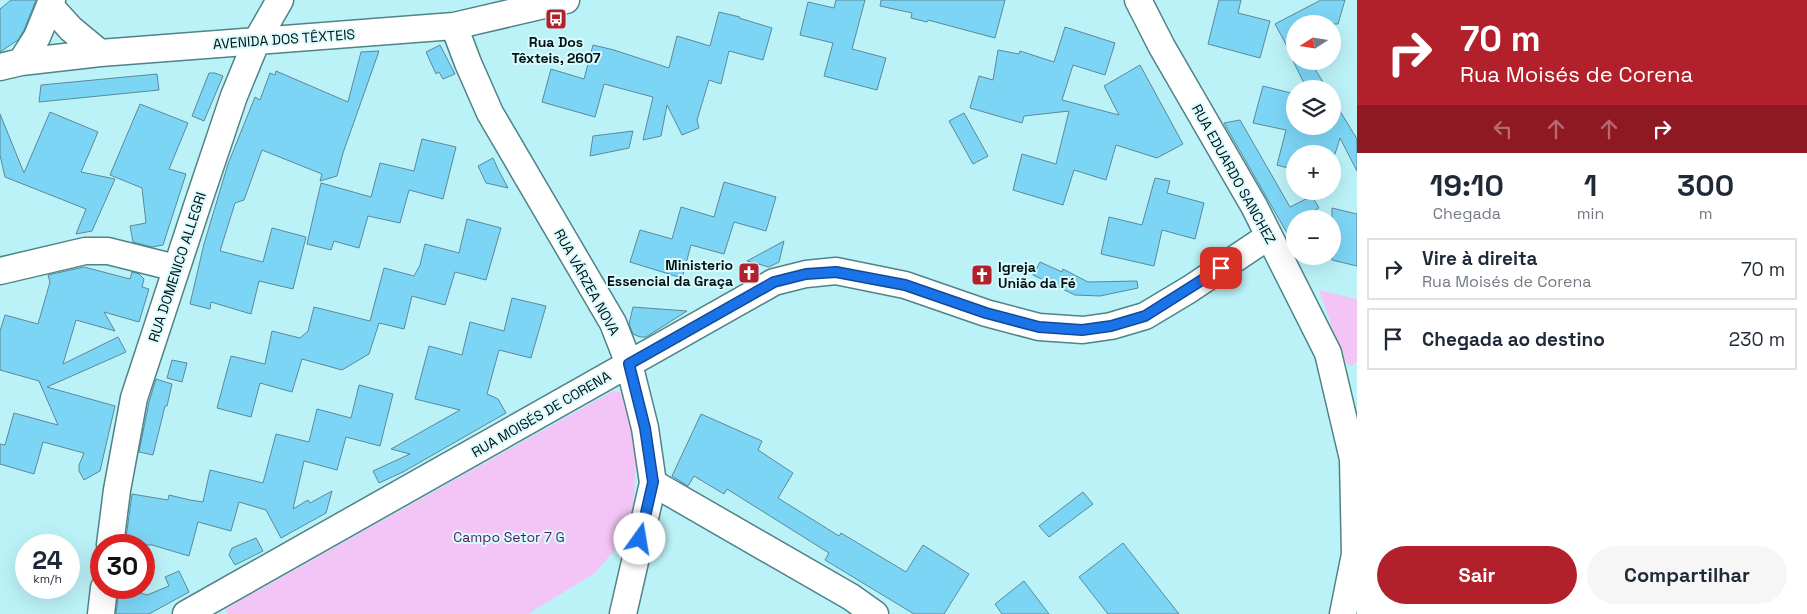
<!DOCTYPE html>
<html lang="pt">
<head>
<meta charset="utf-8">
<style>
	body { margin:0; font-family:"Space Grotesk",sans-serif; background:#f6f6f7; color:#1f2937; height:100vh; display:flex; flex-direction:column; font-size:19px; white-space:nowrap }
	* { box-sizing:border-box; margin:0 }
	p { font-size:16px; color:#747a83 }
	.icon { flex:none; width:28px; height:28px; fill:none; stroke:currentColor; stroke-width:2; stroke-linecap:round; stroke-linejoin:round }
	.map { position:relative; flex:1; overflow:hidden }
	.details { display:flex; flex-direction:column; background:#fff; width:450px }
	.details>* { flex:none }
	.hud { background:#b2202c; color:#fff; overflow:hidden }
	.needle { width:32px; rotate:258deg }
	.controls { position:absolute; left:1286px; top:15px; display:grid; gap:10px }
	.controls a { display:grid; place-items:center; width:55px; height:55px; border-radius:50%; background:#fff; box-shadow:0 5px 20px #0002; font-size:25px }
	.speed { position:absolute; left:15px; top:534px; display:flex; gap:10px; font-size:25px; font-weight:700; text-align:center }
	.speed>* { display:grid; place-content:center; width:65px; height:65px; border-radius:50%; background:#fff; box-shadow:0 5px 20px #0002; line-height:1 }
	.speed small { font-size:12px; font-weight:400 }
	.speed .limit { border:8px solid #d22; background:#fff; color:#111 }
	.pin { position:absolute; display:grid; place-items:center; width:42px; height:42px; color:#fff; margin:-21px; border-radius:10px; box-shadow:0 2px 8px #0006 }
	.me { position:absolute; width:55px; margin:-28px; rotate:13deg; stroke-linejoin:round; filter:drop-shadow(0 0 4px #0008) }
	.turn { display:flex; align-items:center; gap:18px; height:105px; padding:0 20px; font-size:22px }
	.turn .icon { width:65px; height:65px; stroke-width:2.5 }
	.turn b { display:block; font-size:35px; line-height:42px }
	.lanes { display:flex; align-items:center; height:48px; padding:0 20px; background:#0003; justify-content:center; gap:25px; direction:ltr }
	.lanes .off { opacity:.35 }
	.eta { display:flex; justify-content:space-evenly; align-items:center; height:85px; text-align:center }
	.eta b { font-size:30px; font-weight:800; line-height:35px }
	.button { display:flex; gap:10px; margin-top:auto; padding:10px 20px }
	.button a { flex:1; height:58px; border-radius:30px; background:#b2202c; color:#fff; font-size:20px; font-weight:800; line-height:58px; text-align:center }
	.button a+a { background:#f6f6f7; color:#1f2937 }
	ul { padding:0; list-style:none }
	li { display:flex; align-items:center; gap:15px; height:62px; margin:0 10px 8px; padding:0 10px; border:2px solid #e0e1e3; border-radius:0px }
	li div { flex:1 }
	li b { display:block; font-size:19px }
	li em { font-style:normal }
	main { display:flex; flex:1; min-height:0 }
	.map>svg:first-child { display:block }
	.green { fill:#f3c5f7 }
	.building { fill:#7cd5f5; stroke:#5b899a }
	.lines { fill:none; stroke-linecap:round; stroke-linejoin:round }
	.minor-casing { stroke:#4e8388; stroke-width:29 }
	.minor { stroke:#fff; stroke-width:26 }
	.route-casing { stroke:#114b97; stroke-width:12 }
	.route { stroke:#1a73e8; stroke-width:9 }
	.labels { text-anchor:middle; stroke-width:4; stroke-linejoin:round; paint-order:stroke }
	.street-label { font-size:14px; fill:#001113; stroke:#dafbfe }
	.poi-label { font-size:14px; font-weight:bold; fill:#001113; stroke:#dafbfe }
	.park-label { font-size:14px; fill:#56195d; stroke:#dafbfe }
</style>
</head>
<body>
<main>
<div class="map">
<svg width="1357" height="614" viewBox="0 0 1357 614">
	<rect width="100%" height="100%" fill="#bbf2f8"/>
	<!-- green -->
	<path class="green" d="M 1319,290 L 1357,299 L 1357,362 L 1351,366 L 1344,361 Z
		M 613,391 L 625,393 L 637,435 L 633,517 L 619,545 L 595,573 L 528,614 L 228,614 L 225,609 Z"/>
	<!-- building -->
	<path class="building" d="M 11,0 L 36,0 L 24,30 L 18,40 L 0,52 L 0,9 Z
		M 836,0 L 865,0 L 852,49 L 886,58 L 877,90 L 824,76 L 833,43 L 800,35 L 808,2 L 834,8 Z
		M 881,0 L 1005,0 L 995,38 L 928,20 L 927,22 L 911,18 L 912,13 L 880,6 Z
		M 1219,0 L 1241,0 L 1238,13 L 1270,21 L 1260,58 L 1208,44 Z
		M 1321,0 L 1345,0 L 1338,24 L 1295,24 L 1295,61 L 1275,24 Z
		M 719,12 L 740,17 L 739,18 L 772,28 L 763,60 L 729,51 L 721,84 L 709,80 L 697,120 L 699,128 L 682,135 L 667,105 L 661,136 L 643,140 L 653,97 L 604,84 L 595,117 L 542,102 L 551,69 L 584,79 L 593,45 L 614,50 L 669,68 L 677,36 L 710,46 Z
		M 1065,27 L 1115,43 L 1105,75 L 1073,65 L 1062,100 L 1119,115 L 1104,86 L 1140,65 L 1183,144 L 1157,158 L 1116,145 L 1106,180 L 1074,170 L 1063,205 L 1013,190 L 1022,154 L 1056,164 L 1069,111 L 1024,116 L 1022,123 L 970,108 L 979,76 L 993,80 L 998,50 L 1019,54 L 1020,51 L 1054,62 Z
		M 440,45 L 455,74 L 443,79 L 439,72 L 436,74 L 426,52 Z
		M 379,51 L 343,153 L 337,176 L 320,181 L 322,174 L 262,150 L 244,200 L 235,203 L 220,251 L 263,262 L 272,228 L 306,237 L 293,289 L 259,281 L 251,314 L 211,302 L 210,309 L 190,304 L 204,244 L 228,164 L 255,97 L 260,100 L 270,73 L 275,75 L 276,71 L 348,102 L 361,52 Z
		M 1293,61 L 1310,61 L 1323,82 L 1307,89 Z
		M 209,73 L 215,73 L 223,76 L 204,121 L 192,116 Z
		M 157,74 L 159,90 L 39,102 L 41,85 Z
		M 1263,86 L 1295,94 L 1295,126 L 1334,126 L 1332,98 L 1357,139 L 1357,171 L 1340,138 L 1335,154 L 1295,154 L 1295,170 L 1277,165 L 1286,130 L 1253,123 Z
		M 140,104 L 188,123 L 169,169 L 186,174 L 163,245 L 152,247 L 133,242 L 130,226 L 146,223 L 142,188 L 110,175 Z
		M 50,112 L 98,132 L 81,172 L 115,179 L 92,231 L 76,234 L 86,209 L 5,177 L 0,155 L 0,114 L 24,173 Z
		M 964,113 L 988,156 L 973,164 L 949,121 Z
		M 1240,120 L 1290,207 L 1312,196 L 1319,208 L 1300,219 L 1295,219 L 1295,247 L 1224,123 Z
		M 633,131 L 629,148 L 590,156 L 593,136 Z
		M 422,139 L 456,147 L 443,199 L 409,190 L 400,223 L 368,216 L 359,248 L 334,241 L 331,250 L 307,244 L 321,183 L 371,197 L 380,163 L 414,171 Z
		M 493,158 L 498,169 L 508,188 L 486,183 L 478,166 Z
		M 1155,178 L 1170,181 L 1167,193 L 1204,203 L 1195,239 L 1162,230 L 1154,266 L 1101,254 L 1109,217 L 1142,225 Z
		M 724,182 L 776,197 L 766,231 L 734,222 L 724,254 L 691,245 L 682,278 L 630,262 L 640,230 L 672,239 L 681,207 L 714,217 Z
		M 1332,208 L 1357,214 L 1357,266 L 1332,260 Z
		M 467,219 L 501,228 L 486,280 L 455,272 L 445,305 L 412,296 L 404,329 L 379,323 L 369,354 L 342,370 L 302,359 L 292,392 L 260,383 L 251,417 L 217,408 L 231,356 L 265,364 L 272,331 L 300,338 L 308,331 L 314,307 L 370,321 L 384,268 L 414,276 L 420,265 L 425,244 L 459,253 Z
		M 784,241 L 779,262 L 769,267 L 747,261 Z
		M 1040,262 L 1062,272 L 1063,269 L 1088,282 L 1137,281 L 1138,288 L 1100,296 L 1075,295 L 1033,275 Z
		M 84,267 L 130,279 L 132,272 L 139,274 L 144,279 L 142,287 L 149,289 L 139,322 L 104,312 L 115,331 L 76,320 L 63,364 L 118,337 L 126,352 L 47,387 L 115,406 L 100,471 L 84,480 L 79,471 L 79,465 L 84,453 L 43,442 L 34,474 L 0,464 L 0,444 L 5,445 L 14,413 L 58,425 L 39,381 L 0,370 L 0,331 L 5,315 L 38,324 L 50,282 L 48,275 Z
		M 512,298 L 546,306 L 531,358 L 499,350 L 487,394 L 498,399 L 506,413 L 403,472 L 379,483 L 373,471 L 410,454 L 391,449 L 460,410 L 415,399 L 429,346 L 462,355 L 470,322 L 504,331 Z
		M 633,307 L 687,311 L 646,337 L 640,337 L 633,334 L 629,324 Z
		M 172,360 L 187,363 L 182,382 L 167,378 Z
		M 156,379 L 172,384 L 167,406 L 165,406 L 153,455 L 139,452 L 149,402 Z
		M 359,385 L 393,394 L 380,446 L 346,437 L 337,470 L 304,461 L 293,509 L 308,500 L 310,503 L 332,491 L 326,513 L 281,538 L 266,510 L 239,502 L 231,531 L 198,522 L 189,556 L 152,545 L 125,545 L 132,494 L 168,500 L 169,495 L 190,500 L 203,502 L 210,470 L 263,483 L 276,434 L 309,442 L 317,409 L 351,418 Z
		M 701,414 L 762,441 L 758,450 L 793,473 L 778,498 L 839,536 L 841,533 L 906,572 L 923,545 L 969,574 L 944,614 L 914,614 L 825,560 L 829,553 L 727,489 L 724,494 L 694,476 L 688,486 L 672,476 Z
		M 1083,492 L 1093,504 L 1049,537 L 1039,526 Z
		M 256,538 L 263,551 L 235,565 L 229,555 L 232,548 Z
		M 1123,543 L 1179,614 L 1108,614 L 1079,577 Z
		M 179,571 L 189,592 L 149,614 L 116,614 L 119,588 L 124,588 L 147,595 L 169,586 L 165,577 Z
		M 1024,581 L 1049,614 L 1002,614 L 995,604 Z"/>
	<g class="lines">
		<!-- minor casing -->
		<g class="minor-casing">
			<path id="minor" d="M 1138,0 L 1162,47 L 1254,206 L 1328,353 L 1353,459 L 1355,554 L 1343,614
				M 50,6 L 71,29 L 100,53
				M 454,26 L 468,63 L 490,113 L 613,323 L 629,364 L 645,428 L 653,483 L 623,614
				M 21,62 L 37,37 L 52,0
				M 0,67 L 21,62 L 100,53 L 454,26 L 566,0
				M 0,271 L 85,251 L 108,251 L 176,268
				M 653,483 L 851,597 L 875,614
				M 110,545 L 117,490 L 134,398 L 198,203 L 234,96 L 257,40 L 280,0
				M 101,614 L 104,588
				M 186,614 L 774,282 L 806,274 L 836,271 L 905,285 L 986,313 L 1039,327 L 1083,330 L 1111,326 L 1145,316 L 1190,289 L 1269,236"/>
		</g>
		<!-- minor -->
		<use href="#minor" class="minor"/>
	</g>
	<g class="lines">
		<!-- route casing -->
		<g class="route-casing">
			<path id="route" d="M 640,539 L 653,482 L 645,428 L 629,364 L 774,282 L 806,274 L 836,272 L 905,285 L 986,313 L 1039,327 L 1082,330 L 1111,326 L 1145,316 L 1221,268"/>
		</g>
		<!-- route -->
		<use href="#route" class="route"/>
	</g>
	<!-- icons -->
	<defs>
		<g id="bus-square" transform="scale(1.125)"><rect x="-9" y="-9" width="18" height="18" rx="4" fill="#b2202c" stroke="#dafbfe"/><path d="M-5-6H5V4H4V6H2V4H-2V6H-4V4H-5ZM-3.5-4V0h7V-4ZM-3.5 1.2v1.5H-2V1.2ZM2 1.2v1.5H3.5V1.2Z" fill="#fff"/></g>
		<g id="church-square" transform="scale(1.125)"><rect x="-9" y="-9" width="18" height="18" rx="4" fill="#b2202c" stroke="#dafbfe"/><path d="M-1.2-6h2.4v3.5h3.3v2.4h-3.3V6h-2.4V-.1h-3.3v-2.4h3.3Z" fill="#fff"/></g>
	</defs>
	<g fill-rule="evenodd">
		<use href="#bus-square" x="556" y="19"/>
		<use href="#church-square" x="749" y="273"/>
		<use href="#church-square" x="982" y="275"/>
	</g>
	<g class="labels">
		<!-- street labels -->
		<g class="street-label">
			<text transform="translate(284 39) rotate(-4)" y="5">AVENIDA DOS TÊXTEIS</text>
			<text transform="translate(1234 174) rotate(61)" y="5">RUA EDUARDO SANCHEZ</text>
			<text transform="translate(177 267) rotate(-72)" y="5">RUA DOMENICO ALLEGRI</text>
			<text transform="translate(587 282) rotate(61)" y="5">RUA VÁRZEA NOVA</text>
			<text transform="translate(541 414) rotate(-30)" y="5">RUA MOISÉS DE CORENA</text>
		</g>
		<!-- poi labels -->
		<g class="poi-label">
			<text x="556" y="47">Rua Dos<tspan x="556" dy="16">Têxteis, 2607</tspan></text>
			<text x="733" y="270" text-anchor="end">Ministerio<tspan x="733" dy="16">Essencial da Graça</tspan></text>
			<text x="998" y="272" text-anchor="start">Igreja<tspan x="998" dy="16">União da Fé</tspan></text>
		</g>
		<!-- park labels -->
		<g class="park-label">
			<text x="509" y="542">Campo Setor 7 G</text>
		</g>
	</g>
</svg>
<div class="controls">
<a><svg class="needle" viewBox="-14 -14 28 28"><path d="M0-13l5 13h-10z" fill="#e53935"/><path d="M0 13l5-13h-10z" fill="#747a83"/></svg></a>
<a><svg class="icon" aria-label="layers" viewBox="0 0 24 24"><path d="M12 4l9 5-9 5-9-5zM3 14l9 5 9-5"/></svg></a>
<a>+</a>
<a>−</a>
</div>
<div class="speed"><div>24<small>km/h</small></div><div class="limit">30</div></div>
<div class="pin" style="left:1221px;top:268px;background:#d93025"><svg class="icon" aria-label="arrive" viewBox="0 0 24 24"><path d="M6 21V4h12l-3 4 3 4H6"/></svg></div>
<svg class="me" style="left:640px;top:539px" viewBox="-20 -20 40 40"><circle r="19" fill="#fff"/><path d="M0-13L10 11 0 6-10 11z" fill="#1a73e8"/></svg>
</div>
<section class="details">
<div class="hud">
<div class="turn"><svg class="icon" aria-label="right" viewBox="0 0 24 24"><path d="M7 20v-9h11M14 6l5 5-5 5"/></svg><div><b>70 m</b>Rua Moisés de Corena</div></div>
<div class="lanes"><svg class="icon off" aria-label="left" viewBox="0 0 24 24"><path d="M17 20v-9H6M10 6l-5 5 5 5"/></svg><svg class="icon off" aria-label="ahead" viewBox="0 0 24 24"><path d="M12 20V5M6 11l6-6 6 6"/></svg><svg class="icon off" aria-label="ahead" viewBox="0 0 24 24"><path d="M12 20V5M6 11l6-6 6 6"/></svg><svg class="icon" aria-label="right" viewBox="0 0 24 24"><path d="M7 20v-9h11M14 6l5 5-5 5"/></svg></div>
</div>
<div class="eta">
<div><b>19:10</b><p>Chegada</p></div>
<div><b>1</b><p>min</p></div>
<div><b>300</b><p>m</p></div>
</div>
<ul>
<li><svg class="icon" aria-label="right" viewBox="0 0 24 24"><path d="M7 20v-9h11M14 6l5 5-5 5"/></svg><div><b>Vire à direita</b><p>Rua Moisés de Corena</p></div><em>70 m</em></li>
<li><svg class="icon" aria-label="arrive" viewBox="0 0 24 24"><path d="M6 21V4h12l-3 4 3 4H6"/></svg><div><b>Chegada ao destino</b></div><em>230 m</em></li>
</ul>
<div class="button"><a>Sair</a><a>Compartilhar</a></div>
</section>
</main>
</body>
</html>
